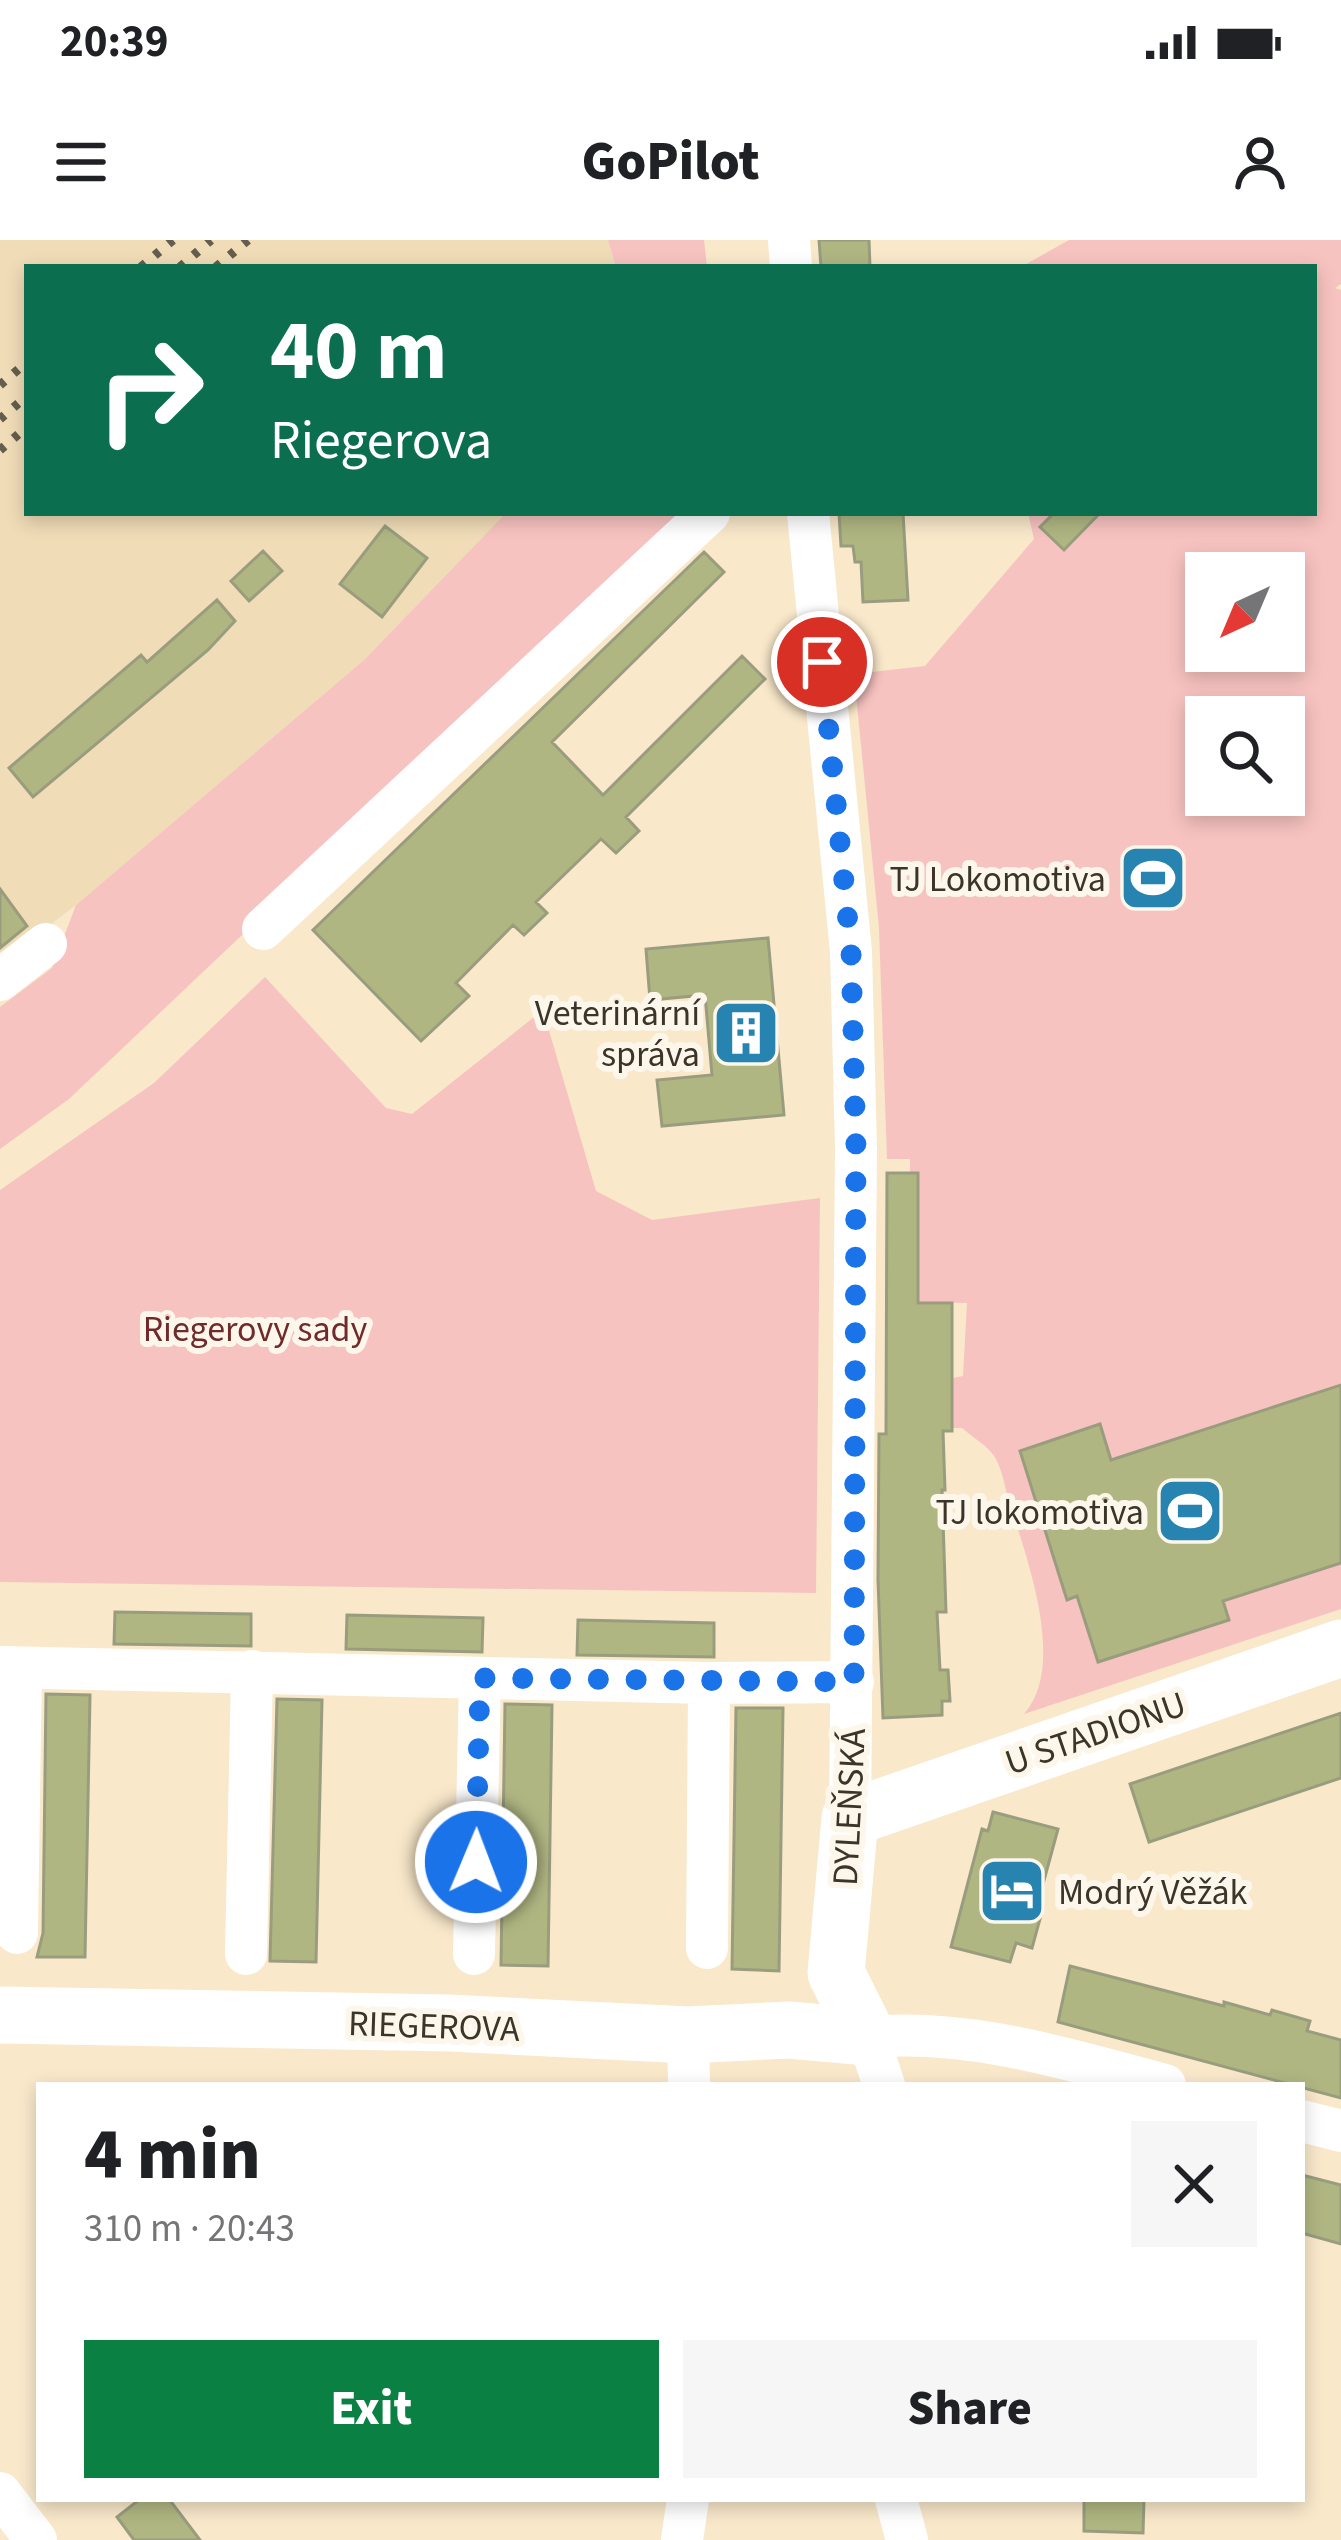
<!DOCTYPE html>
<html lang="en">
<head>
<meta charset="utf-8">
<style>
	body { margin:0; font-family:"Source Sans 3",sans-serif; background:#f6f6f6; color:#202124; height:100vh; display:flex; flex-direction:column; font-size:45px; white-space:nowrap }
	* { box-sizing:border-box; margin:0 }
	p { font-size:39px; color:#757577 }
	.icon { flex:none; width:66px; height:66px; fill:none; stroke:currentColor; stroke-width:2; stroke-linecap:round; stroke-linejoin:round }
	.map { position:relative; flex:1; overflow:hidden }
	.sheet { position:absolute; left:36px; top:1842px; width:1269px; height:420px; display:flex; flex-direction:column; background:#fff; border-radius:0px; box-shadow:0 6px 18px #0003 }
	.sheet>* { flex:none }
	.hud { position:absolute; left:24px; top:24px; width:1293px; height:252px; border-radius:0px; box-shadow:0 6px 18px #0003; background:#0b6e4f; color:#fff; overflow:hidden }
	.needle { width:78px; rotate:224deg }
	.buttons { position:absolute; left:1185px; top:312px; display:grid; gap:24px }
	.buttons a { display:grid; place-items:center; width:120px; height:120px; border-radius:0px; background:#fff; box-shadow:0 6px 18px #0003; font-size:60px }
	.pin { position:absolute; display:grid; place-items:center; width:102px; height:102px; color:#fff; margin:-51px; border:6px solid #fff; border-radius:50%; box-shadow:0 3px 12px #0007 }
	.me { position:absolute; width:132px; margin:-66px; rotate:1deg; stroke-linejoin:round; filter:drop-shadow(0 0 9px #0008) }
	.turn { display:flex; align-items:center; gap:42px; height:252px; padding:0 48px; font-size:54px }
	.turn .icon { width:156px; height:156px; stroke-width:2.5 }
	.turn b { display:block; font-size:84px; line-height:102px }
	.round { display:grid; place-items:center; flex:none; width:126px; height:126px; border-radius:0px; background:#f6f6f6 }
	.headline { display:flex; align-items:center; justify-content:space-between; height:204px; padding:0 48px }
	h1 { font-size:72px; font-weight:800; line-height:90px }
	.cta { display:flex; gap:24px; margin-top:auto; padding:24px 48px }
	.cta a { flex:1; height:138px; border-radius:0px; background:#0b8043; color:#fff; font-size:48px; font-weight:800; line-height:138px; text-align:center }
	.cta a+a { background:#f6f6f6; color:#202124 }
	.status { display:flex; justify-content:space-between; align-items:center; height:84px; padding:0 60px; background:#fff; direction:ltr }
	.status svg { height:33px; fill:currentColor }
	header { display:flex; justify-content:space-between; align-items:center; height:156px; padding:0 48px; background:#fff; font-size:54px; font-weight:800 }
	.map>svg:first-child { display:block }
	.built { fill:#f0dcb7 }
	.green { fill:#f7c3c0; fill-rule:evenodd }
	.building { fill:#b0b682; stroke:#999d7e; stroke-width:3 }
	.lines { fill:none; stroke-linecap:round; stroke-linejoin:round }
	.street { stroke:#fff; stroke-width:42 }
	.secondary { stroke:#fff; stroke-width:57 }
	.rail { stroke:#655d4d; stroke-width:9; stroke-dasharray:6 12; stroke-linecap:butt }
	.route { stroke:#1a73e8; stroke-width:21; stroke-dasharray:0 37.8 }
	.labels { text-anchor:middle; stroke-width:12; stroke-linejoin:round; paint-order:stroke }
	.poi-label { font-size:36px; fill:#3b3529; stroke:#fdf7eb; text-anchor:end }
	.park-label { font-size:36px; fill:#712a2b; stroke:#fdf7eb }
	.street-label { font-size:36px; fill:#3b3529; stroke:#fdf7eb }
</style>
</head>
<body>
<div class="status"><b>20:39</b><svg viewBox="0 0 49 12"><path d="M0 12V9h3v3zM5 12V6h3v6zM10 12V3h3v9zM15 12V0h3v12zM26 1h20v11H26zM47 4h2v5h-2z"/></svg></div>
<header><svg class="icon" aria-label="menu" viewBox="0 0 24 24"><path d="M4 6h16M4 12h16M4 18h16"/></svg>GoPilot<svg class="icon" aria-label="person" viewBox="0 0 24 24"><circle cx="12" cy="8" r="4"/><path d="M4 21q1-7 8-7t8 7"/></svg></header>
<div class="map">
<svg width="1341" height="2300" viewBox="0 0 1341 2300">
	<rect width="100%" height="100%" fill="#f9e8ca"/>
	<!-- built -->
	<path class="built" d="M 0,0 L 608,0 L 616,27 L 27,27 L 27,273 L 506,273 L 364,420 L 76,665 L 0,723 Z"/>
	<!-- green -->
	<path class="green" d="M 608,0 L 704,0 L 707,27 L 616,27 Z
		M 1069,0 L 1341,0 L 1341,44 L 1335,48 L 1341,50 L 1341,1369 L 1024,1474 C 1067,1426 1027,1318 1010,1265 C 1005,1249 1002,1224 991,1212 C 983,1203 971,1196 962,1188 L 953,1188 L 953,1138 L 963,1136 L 967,1063 L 919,1062 L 918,933 L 910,932 L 910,919 L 887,919 L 879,688 L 854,434 L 925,426 L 1034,299 L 1028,273 L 1314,273 L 1314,27 L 1021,27 ZM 1206,333 L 1284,333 L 1284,411 L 1206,411 ZM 1206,477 L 1284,477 L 1284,555 L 1206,555 Z
		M 506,273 L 687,273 L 69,859 L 0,909 L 0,767 L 52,728 L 76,665 L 364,420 Z
		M 265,737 L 386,868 L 412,874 L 543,770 L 596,951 L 652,980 L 820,958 L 816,1353 L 0,1342 L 0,950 L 154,843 Z"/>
	<!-- building -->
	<path class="building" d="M 819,0 L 869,0 L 870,27 L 821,27 Z
		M 839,273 L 903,273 L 908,360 L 863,362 L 861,322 L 855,322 L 853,306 L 841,306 Z
		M 1054,273 L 1100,273 L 1064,310 L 1040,287 Z
		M 385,286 L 427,318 L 382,377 L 340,344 Z
		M 263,311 L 282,331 L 249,361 L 231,341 Z
		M 704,312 L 724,332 L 552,502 L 603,555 L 742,416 L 765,439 L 626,577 L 639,591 L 616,613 L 601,599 L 536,662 L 547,673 L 524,695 L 513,685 L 456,743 L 469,756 L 421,801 L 313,690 Z
		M 217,360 L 235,381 L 208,410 L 33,557 L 9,528 L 141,415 L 147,422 Z
		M 0,649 L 27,686 L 0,708 Z
		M 768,698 L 784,875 L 662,886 L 657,840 L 712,835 L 705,755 L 650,760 L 646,709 Z
		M 887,933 L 918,933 L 918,1063 L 952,1063 L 952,1191 L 943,1191 L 945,1250 L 942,1250 L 946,1372 L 937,1372 L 940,1430 L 948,1430 L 950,1461 L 942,1461 L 942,1475 L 883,1478 L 878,1340 L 879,1194 L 886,1194 Z
		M 1341,1145 L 1341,1323 L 1223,1361 L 1229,1380 L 1098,1422 L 1077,1356 L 1067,1360 L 1020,1211 L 1100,1184 L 1111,1220 Z
		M 115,1372 L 251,1374 L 251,1406 L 114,1404 Z
		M 347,1375 L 483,1378 L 482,1412 L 346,1409 Z
		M 578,1380 L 714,1383 L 714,1417 L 577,1415 Z
		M 46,1454 L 90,1455 L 85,1717 L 37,1717 L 43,1693 Z
		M 277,1459 L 322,1460 L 316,1722 L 270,1721 Z
		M 505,1464 L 552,1465 L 548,1726 L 501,1725 Z
		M 736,1468 L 783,1468 L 779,1731 L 732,1729 Z
		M 1341,1473 L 1341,1538 L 1149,1602 L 1130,1544 Z
		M 993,1572 L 1058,1589 L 1037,1666 L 1043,1668 L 1032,1708 L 1016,1703 L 1010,1722 L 951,1707 L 982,1589 L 988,1591 Z
		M 1070,1726 L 1224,1766 L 1224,1762 L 1270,1775 L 1272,1770 L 1310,1781 L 1307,1791 L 1341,1800 L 1341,1858 L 1058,1782 Z
		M 1302,1935 L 1341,1945 L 1341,2004 L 1302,1993 Z
		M 140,2259 L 169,2259 L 200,2300 L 134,2300 L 117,2277 Z
		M 1084,2259 L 1144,2259 L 1143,2293 L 1084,2291 Z"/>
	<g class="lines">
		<!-- street -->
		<path class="street" d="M 789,0 L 791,27
			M 808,273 L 851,712 L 856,908 L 850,1578
			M 263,689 L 709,273
			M 0,740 L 46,704
			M 0,1427 L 709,1443 L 853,1442
			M 17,1693 L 21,1428
			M 707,1708 L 709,1443
			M 246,1714 L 252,1431
			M 474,1714 L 480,1438
			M 688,1795 L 689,1845
			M 884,1845 L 868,1797 C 970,1788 1067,1819 1165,1845
			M 1302,1881 L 1341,1891
			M 0,2253 L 36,2300
			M 896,2259 L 907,2300
			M 682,2300 L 688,2259"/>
		<!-- secondary -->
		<path class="secondary" d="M 0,1775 L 449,1783 L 688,1795 L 789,1790 L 868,1797
			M 868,1797 L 836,1733 L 850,1578 L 1341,1408"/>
		<!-- rail -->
		<path class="rail" d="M 141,27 L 173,0
			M 180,27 L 211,0
			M 216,27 L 248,0
			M 0,145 L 27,122
			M 0,179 L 27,156
			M 0,210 L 27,187"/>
	</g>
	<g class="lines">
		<!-- route -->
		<path class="route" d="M 476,1622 L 480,1438 L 854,1442 L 856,908 L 851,712 L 822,422"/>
	</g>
	<!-- icons -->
	<defs>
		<g id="stadium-square" transform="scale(3.45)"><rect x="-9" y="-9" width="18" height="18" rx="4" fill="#2783b0" stroke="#fdf7eb"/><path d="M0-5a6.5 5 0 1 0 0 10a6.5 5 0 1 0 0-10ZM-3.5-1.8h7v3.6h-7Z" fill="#fff"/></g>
		<g id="building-square" transform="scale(3.45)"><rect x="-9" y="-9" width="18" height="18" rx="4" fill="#2783b0" stroke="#fdf7eb"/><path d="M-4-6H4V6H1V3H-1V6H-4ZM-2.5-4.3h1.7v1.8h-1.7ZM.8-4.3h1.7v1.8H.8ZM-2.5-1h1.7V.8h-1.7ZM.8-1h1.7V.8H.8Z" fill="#fff"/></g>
		<g id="hotel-square" transform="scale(3.45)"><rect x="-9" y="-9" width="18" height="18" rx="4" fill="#2783b0" stroke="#fdf7eb"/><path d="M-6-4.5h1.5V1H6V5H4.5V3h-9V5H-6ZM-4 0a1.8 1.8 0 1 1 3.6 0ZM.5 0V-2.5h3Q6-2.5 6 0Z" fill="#fff"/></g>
	</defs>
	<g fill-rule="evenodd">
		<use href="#stadium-square" x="1153" y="638"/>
		<use href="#building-square" x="746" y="793"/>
		<use href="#stadium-square" x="1190" y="1271"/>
		<use href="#hotel-square" x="1012" y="1651"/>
	</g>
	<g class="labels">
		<!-- poi labels -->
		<g class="poi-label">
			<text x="1106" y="651">TJ Lokomotiva</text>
			<text x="700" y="785">Veterinární<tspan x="700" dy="41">správa</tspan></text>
			<text x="1144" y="1284">TJ lokomotiva</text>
			<text x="1058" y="1664" text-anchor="start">Modrý Věžák</text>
		</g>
		<!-- park labels -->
		<g class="park-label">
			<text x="255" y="1101">Riegerovy sady</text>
		</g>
		<!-- street labels -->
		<g class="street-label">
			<text transform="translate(1095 1492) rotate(-19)" y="13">U STADIONU</text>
			<text transform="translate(848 1567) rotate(-87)" y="13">DYLEŇSKÁ</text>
			<text transform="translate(434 1785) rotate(2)" y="13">RIEGEROVA</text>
		</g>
	</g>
</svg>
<div class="buttons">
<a><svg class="needle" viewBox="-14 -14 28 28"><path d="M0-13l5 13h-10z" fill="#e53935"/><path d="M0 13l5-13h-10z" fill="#757577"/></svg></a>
<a><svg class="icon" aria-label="search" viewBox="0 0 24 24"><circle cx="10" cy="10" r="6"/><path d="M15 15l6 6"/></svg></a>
</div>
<div class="pin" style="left:822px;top:422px;background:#d93025"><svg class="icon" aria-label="arrive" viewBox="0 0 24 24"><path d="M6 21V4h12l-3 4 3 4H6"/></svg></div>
<svg class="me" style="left:476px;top:1622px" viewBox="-20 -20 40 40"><circle r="17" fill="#1a73e8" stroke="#fff" stroke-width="3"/><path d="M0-11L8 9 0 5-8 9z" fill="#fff"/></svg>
<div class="hud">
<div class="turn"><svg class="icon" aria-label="right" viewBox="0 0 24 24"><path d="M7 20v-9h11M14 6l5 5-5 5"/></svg><div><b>40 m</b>Riegerova</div></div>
</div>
<section class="sheet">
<div class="headline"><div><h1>4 min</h1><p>310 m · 20:43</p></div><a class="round"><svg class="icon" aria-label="close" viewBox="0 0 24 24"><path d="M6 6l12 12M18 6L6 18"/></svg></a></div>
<div class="cta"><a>Exit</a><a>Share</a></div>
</section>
</div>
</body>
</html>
